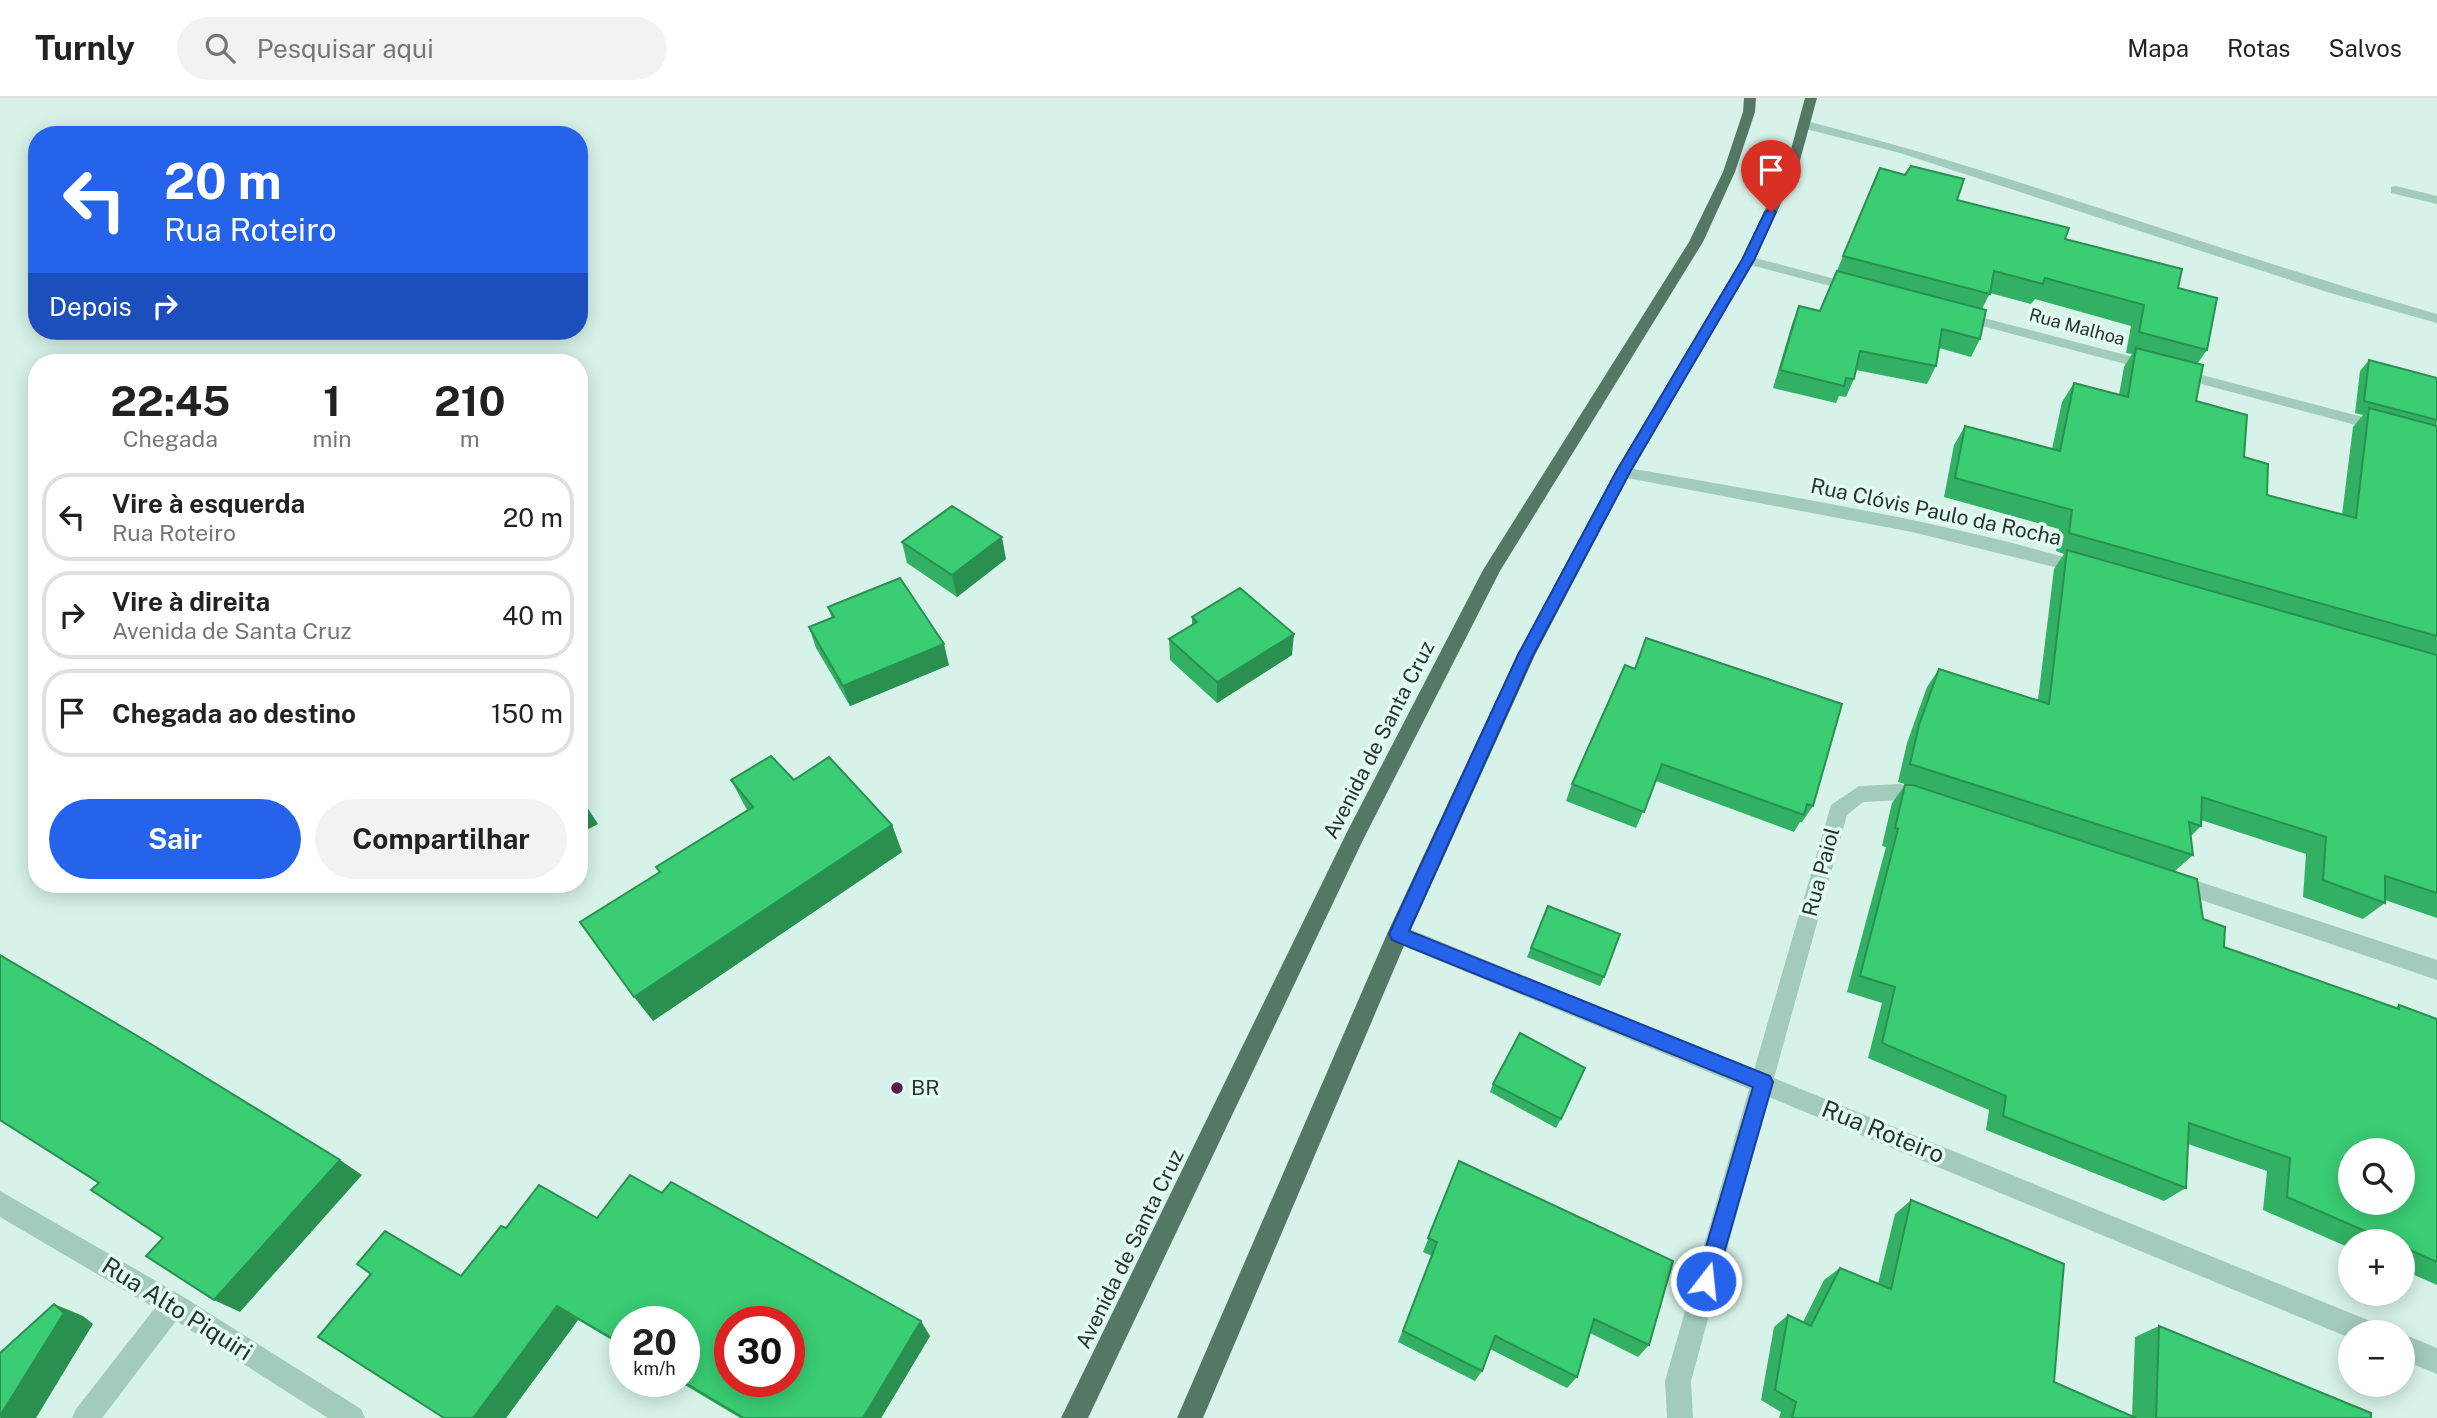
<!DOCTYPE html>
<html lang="pt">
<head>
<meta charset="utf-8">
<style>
	body { margin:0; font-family:"Public Sans",sans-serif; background:#f2f2f2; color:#222; height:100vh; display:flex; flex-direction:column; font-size:26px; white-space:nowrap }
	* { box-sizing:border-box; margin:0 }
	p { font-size:23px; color:#767676 }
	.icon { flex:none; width:38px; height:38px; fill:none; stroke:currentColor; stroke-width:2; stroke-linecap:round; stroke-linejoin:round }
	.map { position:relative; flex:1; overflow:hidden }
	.details { position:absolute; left:28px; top:256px; width:560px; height:539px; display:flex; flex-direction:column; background:#fff; border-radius:28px; box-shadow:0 4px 18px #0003 }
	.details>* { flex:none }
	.banner { position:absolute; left:28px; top:28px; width:560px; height:214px; border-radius:28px; box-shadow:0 4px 18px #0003; background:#2563eb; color:#fff; overflow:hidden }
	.tools { position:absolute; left:2338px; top:1040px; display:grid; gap:14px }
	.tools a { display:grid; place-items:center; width:77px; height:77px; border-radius:50%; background:#fff; box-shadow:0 4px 18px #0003; font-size:35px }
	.speed { position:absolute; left:609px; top:1208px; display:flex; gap:14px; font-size:35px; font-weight:700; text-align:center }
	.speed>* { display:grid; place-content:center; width:91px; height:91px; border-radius:50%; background:#fff; box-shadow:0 4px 18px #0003; line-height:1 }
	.speed small { font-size:18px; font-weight:400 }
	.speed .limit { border:10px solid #d22; background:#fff; color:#111 }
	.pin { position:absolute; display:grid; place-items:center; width:60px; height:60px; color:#fff; margin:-72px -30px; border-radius:50% 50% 50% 0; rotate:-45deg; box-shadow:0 0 7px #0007 }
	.pin .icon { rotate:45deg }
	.me { position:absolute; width:77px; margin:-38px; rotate:16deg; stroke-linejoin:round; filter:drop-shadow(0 0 5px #0008) }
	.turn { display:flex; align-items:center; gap:24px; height:147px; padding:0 21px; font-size:32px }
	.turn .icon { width:91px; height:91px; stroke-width:2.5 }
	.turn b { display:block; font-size:49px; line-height:60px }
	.then { display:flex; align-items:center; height:66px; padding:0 21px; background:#0003; gap:14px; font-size:26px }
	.eta { display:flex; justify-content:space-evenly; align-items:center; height:119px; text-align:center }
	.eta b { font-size:42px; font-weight:700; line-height:49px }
	.action { display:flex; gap:14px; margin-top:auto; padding:14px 21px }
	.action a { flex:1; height:80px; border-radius:42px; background:#2563eb; color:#fff; font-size:28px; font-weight:700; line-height:80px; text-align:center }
	.action a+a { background:#f2f2f2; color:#222 }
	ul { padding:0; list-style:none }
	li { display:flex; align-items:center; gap:21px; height:88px; margin:0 14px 10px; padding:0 7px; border:4px solid #e0e0e0; border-radius:28px }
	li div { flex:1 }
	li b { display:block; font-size:26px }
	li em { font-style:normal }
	header { display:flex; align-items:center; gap:42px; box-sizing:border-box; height:98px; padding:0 35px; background:#fff; border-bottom:2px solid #e0e0e0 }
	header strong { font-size:33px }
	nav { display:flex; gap:38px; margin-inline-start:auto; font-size:24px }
	.search { width:490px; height:63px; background:#f2f2f2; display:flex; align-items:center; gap:18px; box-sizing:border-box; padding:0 24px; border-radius:38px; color:#767676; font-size:26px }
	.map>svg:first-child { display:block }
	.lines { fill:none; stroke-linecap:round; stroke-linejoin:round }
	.minor { fill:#a2cbbb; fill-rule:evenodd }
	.primary { fill:#557866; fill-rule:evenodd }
	.wall { fill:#32b063 }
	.shaded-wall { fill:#299050 }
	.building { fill:#3acd73; stroke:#299050; stroke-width:2; fill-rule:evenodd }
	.route { fill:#2563eb; stroke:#184099; stroke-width:2 }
	.poi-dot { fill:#58194b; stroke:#e3faf3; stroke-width:2.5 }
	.labels { text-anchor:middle; stroke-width:7; stroke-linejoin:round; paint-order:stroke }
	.far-street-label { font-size:18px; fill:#25352c; stroke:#e3faf3 }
	.street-label { font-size:21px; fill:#25352c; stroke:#e3faf3 }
	.poi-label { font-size:21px; fill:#25352c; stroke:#e3faf3; text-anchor:start }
	.near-street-label { font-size:24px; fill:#25352c; stroke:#e3faf3 }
</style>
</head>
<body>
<header>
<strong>Turnly</strong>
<div class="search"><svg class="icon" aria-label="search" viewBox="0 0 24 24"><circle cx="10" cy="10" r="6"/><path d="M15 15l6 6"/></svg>Pesquisar aqui</div>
<nav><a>Mapa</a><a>Rotas</a><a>Salvos</a></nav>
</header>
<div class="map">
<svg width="2437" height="1320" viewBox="0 0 2437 1320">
	<rect width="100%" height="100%" fill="#d7f2e9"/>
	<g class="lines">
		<!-- minor -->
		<path class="minor" d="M 1806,23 C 2019,77 2225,156 2437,216 L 2437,225 L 2327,194 L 1900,55 L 1802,30 L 1800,27 Z
			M 2396,88 L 2437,98 L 2437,106 L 2391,95 L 2391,89 Z
			M 1748,158 L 1862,188 L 1864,191 L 1857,195 L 1743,165 L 1743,159 Z
			M 1961,214 L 2382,324 L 2390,329 L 2382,334 L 1956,221 L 1954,218 L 1956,215 Z
			M 1623,369 C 1779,397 1937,421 2089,466 L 2092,470 L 2083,476 L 1912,434 L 1617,378 L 1615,374 L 1617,370 Z
			M 1901,686 L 1932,696 L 1935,702 L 1932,708 L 1925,710 L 1901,702 L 1863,704 L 1847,717 L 1774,980 L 2375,1225 L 2379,1234 L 2350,1234 L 2350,1240 L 1769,999 L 1691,1283 L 1693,1320 L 1667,1320 L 1665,1283 L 1749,991 L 1391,843 L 1387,836 L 1391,829 L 1398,827 L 1405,829 L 1754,972 L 1831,707 L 1859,688 Z
			M 2176,776 L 2437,862 L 2437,882 L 2169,791 L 2166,785 L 2169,779 Z
			M 0,1093 L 182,1198 L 361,1311 L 365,1320 L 328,1320 L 176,1223 L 102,1320 L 72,1320 L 76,1311 L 155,1210 L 0,1119 Z
			M 2403,1236 L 2437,1250 L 2437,1276 L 2403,1262 Z"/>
		<!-- primary -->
		<path class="primary" d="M 1744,0 L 1756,0 L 1755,14 L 1735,74 L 1703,144 L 1500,473 L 1363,742 L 1088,1320 L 1061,1320 L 1347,734 L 1483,472 L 1689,144 L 1723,74 L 1743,14 Z
			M 1805,0 L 1817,0 L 1799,66 L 1755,162 L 1631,374 L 1535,557 L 1409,836 L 1203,1320 L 1177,1320 L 1387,836 L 1517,557 L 1615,374 L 1741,162 L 1787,66 Z"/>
	</g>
	<!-- wall -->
	<path class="wall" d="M 1880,70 L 1957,102 L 2065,141 L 2178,190 L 2207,252 L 2197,266 L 2196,303 L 2244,359 L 2267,397 L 2342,417 L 2353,329 L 2363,317 L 2355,315 L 2360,273 L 2369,262 L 2437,280 L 2437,326 L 2436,328 L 2437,328 L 2437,820 L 2385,802 L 2385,805 L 2363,821 L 2303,799 L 2306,756 L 2201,722 L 2201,728 L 2191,738 L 2193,757 L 2175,773 L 2203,821 L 2224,849 L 2395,910 L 2399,907 L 2437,921 L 2437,1187 L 2403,1172 L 2403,1143 L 2350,1143 L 2350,1150 L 2263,1112 L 2267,1073 L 2188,1046 L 2186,1090 L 2164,1103 L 1986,1032 L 1989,1012 L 1868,960 L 1882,905 L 1847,894 L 1886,749 L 1882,748 L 1892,705 L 1905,687 L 1908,687 L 1898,684 L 1907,645 L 1927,589 L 1939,571 L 2038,602 L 2054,471 L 2064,456 L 2056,453 L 2059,431 L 1944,399 L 1954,347 L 1965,328 L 2052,351 L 2062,304 L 2074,285 L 2119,297 L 2124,269 L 2132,256 L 2126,255 L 2131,228 L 2035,201 L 2031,206 L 1990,195 L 1982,211 L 1980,241 L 1971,259 L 1939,250 L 1936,268 L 1927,286 L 1856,272 L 1854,281 L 1846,299 L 1839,298 L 1836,305 L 1773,290 L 1792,226 L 1799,208 L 1820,213 Z
		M 902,444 L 1006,461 L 957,499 L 907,465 Z
		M 828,509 L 949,567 L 850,608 L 816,550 L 809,529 L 832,520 Z
		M 1192,519 L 1292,557 L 1217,605 L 1170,562 L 1169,541 L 1192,527 Z
		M 1625,567 L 1813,708 L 1802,724 L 1800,724 L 1794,734 L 1656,683 L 1636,730 L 1566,703 L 1572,686 Z
		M 731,682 L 794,682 L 892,727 L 902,754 L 653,923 L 659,774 L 656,769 L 747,712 Z
		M 1548,808 L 1604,879 L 1600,888 L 1527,859 Z
		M 1493,986 L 1561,1021 L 1556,1030 L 1490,994 Z
		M 1459,1063 L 1649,1247 L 1638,1259 L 1590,1235 L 1577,1279 L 1567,1290 L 1490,1251 L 1482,1273 L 1475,1283 L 1398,1244 L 1432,1158 L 1423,1154 Z
		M 662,1095 L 930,1238 L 881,1320 L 740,1320 L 678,1283 L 684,1283 L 625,1223 L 625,1250 L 578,1222 L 506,1320 L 444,1320 L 461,1178 L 506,1130 L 597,1120 Z
		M 1911,1102 L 2054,1284 L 2132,1318 L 2135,1239 L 2159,1228 L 2371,1320 L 1779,1320 L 1781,1314 L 1761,1302 L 1774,1229 L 1788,1217 L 1803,1224 L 1824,1182 L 1840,1170 L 1878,1186 L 1895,1116 Z"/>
	<!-- shaded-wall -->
	<path class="shaded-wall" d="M 1002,439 L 1006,461 L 957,499 L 952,477 Z
		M 1294,536 L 1292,557 L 1217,605 L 1217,584 Z
		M 944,546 L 949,567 L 850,608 L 843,588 Z
		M 585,706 L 598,726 L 579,736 L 579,709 Z
		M 892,727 L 902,754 L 653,923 L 634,899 Z
		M 340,1062 L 362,1077 L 240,1214 L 214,1202 Z
		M 54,1206 L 83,1218 L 93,1226 L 36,1320 L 0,1320 Z
		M 557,1208 L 578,1222 L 506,1320 L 473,1320 Z
		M 921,1223 L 930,1238 L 881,1320 L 863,1320 Z"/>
	<!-- building -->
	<path class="building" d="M 1911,68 L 1964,81 L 1957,102 L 2069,130 L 2065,141 L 2182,171 L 2178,190 L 2217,200 L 2207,252 L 2139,234 L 2144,207 L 2045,180 L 2043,186 L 1994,173 L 1990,196 L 1843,158 L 1880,70 L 1905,77 Z
		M 1837,173 L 1986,212 L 1980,241 L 1942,231 L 1936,268 L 1860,253 L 1854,281 L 1846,280 L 1844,288 L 1780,272 L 1799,208 L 1820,213 Z
		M 2136,250 L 2203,267 L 2196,303 L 2247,317 L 2244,359 L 2268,366 L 2267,397 L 2356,420 L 2369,310 L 2437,328 L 2437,538 L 2069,435 L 2072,412 L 1955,380 L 1965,328 L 2060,353 L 2074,285 L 2128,299 Z
		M 2369,262 L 2437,280 L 2437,322 L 2364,303 Z
		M 952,408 L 1002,439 L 952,477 L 902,444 Z
		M 2067,452 L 2437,557 L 2437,795 L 2385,778 L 2385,805 L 2323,782 L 2326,739 L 2202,699 L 2201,728 L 2189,724 L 2193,757 L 1910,666 L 1919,627 L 1939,571 L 2049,606 Z
		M 900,480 L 944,546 L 843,588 L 809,529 L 834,519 L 828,509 Z
		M 1240,490 L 1294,536 L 1217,584 L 1169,541 L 1197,524 L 1192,519 Z
		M 1646,540 L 1842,606 L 1813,708 L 1807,706 L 1804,717 L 1662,666 L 1644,714 L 1572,686 L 1625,567 L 1635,571 Z
		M 771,658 L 794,682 L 829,659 L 892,727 L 634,899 L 580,824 L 660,774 L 656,769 L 753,709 L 731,682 Z
		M 1905,687 L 1913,687 L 2197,781 L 2203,821 L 2225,829 L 2224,849 L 2399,911 L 2399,907 L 2437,921 L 2437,1164 L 2403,1149 L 2403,1143 L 2388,1143 L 2287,1099 L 2290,1060 L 2189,1025 L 2186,1090 L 2003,1018 L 2006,998 L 1882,945 L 1895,889 L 1860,878 L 1898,731 L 1895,730 ZM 2350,1052 L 2403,1052 L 2403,1104 L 2350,1104 Z
		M 579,697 L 585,706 L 579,709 Z
		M 1548,808 L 1620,836 L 1604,879 L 1531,850 Z
		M 0,857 L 146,943 L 340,1062 L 214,1202 L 146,1158 L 163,1140 L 91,1092 L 99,1085 L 0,1022 Z
		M 1520,935 L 1585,970 L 1561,1021 L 1493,986 Z
		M 1459,1063 L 1673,1163 L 1649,1247 L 1594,1221 L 1577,1279 L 1495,1238 L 1482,1273 L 1403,1233 L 1437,1144 L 1428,1140 Z
		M 630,1077 L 662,1095 L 671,1084 L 921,1223 L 863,1320 L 744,1320 L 682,1283 L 684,1283 L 684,1223 L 625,1223 L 625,1248 L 557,1208 L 473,1320 L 444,1320 L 318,1239 L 371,1176 L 357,1166 L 385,1133 L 461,1178 L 501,1128 L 506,1130 L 539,1087 L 597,1120 ZM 730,1223 L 789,1223 L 789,1283 L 730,1283 Z
		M 1911,1102 L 2064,1166 L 2054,1284 L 2136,1320 L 1792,1320 L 1796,1304 L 1775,1292 L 1788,1217 L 1811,1228 L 1840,1170 L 1891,1191 Z
		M 54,1206 L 64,1215 L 0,1318 L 0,1255 Z
		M 2159,1228 L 2371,1315 L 2371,1320 L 2156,1320 Z"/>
	<!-- route -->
	<path class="route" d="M 1771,111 L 1776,114 L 1754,162 L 1630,374 L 1533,557 L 1409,833 L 1770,978 L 1773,984 L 1716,1183 L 1713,1191 L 1706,1194 L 1699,1191 L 1696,1183 L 1753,989 L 1392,842 L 1389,836 L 1518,557 L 1616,374 L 1742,162 L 1765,114 Z"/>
	<!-- markers -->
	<circle class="poi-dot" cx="897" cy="990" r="7"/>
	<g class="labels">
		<!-- far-street labels -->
		<g class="far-street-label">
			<text transform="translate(2077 229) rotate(15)" y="6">Rua Malhoa</text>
		</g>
		<!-- street labels -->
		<g class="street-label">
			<text transform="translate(1936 414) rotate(12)" y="7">Rua Clóvis Paulo da Rocha</text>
			<text transform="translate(1379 642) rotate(-63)" y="7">Avenida de Santa Cruz</text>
			<text transform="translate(1821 774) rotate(-75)" y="7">Rua Paiol</text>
			<text transform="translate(1130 1151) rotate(-64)" y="7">Avenida de Santa Cruz</text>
		</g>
		<!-- poi labels -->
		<g class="poi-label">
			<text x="911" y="997">BR</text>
		</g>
		<!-- near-street labels -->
		<g class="near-street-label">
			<text transform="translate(1883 1034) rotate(22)" y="8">Rua Roteiro</text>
			<text transform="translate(177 1211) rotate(32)" y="8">Rua Alto Piquiri</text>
		</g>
	</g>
</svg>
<div class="tools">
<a><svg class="icon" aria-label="search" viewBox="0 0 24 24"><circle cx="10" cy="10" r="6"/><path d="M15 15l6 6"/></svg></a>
<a>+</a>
<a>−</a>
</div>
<div class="speed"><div>20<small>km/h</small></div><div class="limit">30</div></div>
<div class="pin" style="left:1771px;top:114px;background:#d93025"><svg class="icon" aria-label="arrive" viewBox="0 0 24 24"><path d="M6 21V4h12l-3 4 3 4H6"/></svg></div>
<svg class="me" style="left:1706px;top:1183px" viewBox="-20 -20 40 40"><circle r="17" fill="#2563eb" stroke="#fff" stroke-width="3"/><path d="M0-11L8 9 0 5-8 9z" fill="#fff"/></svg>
<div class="banner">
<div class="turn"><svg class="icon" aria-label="left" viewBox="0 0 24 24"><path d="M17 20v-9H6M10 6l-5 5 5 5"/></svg><div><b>20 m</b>Rua Roteiro</div></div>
<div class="then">Depois<svg class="icon" aria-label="right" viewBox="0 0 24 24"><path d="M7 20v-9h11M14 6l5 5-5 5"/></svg></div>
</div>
<section class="details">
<div class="eta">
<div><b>22:45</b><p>Chegada</p></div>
<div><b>1</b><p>min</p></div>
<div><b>210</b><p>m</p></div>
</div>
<ul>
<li><svg class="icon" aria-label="left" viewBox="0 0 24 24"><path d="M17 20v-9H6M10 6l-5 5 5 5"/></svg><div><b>Vire à esquerda</b><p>Rua Roteiro</p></div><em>20 m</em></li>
<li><svg class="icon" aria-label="right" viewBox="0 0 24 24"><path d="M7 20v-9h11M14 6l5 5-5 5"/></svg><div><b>Vire à direita</b><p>Avenida de Santa Cruz</p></div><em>40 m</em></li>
<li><svg class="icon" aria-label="arrive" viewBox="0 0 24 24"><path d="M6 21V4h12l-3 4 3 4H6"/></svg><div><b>Chegada ao destino</b></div><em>150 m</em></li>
</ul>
<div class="action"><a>Sair</a><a>Compartilhar</a></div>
</section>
</div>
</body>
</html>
